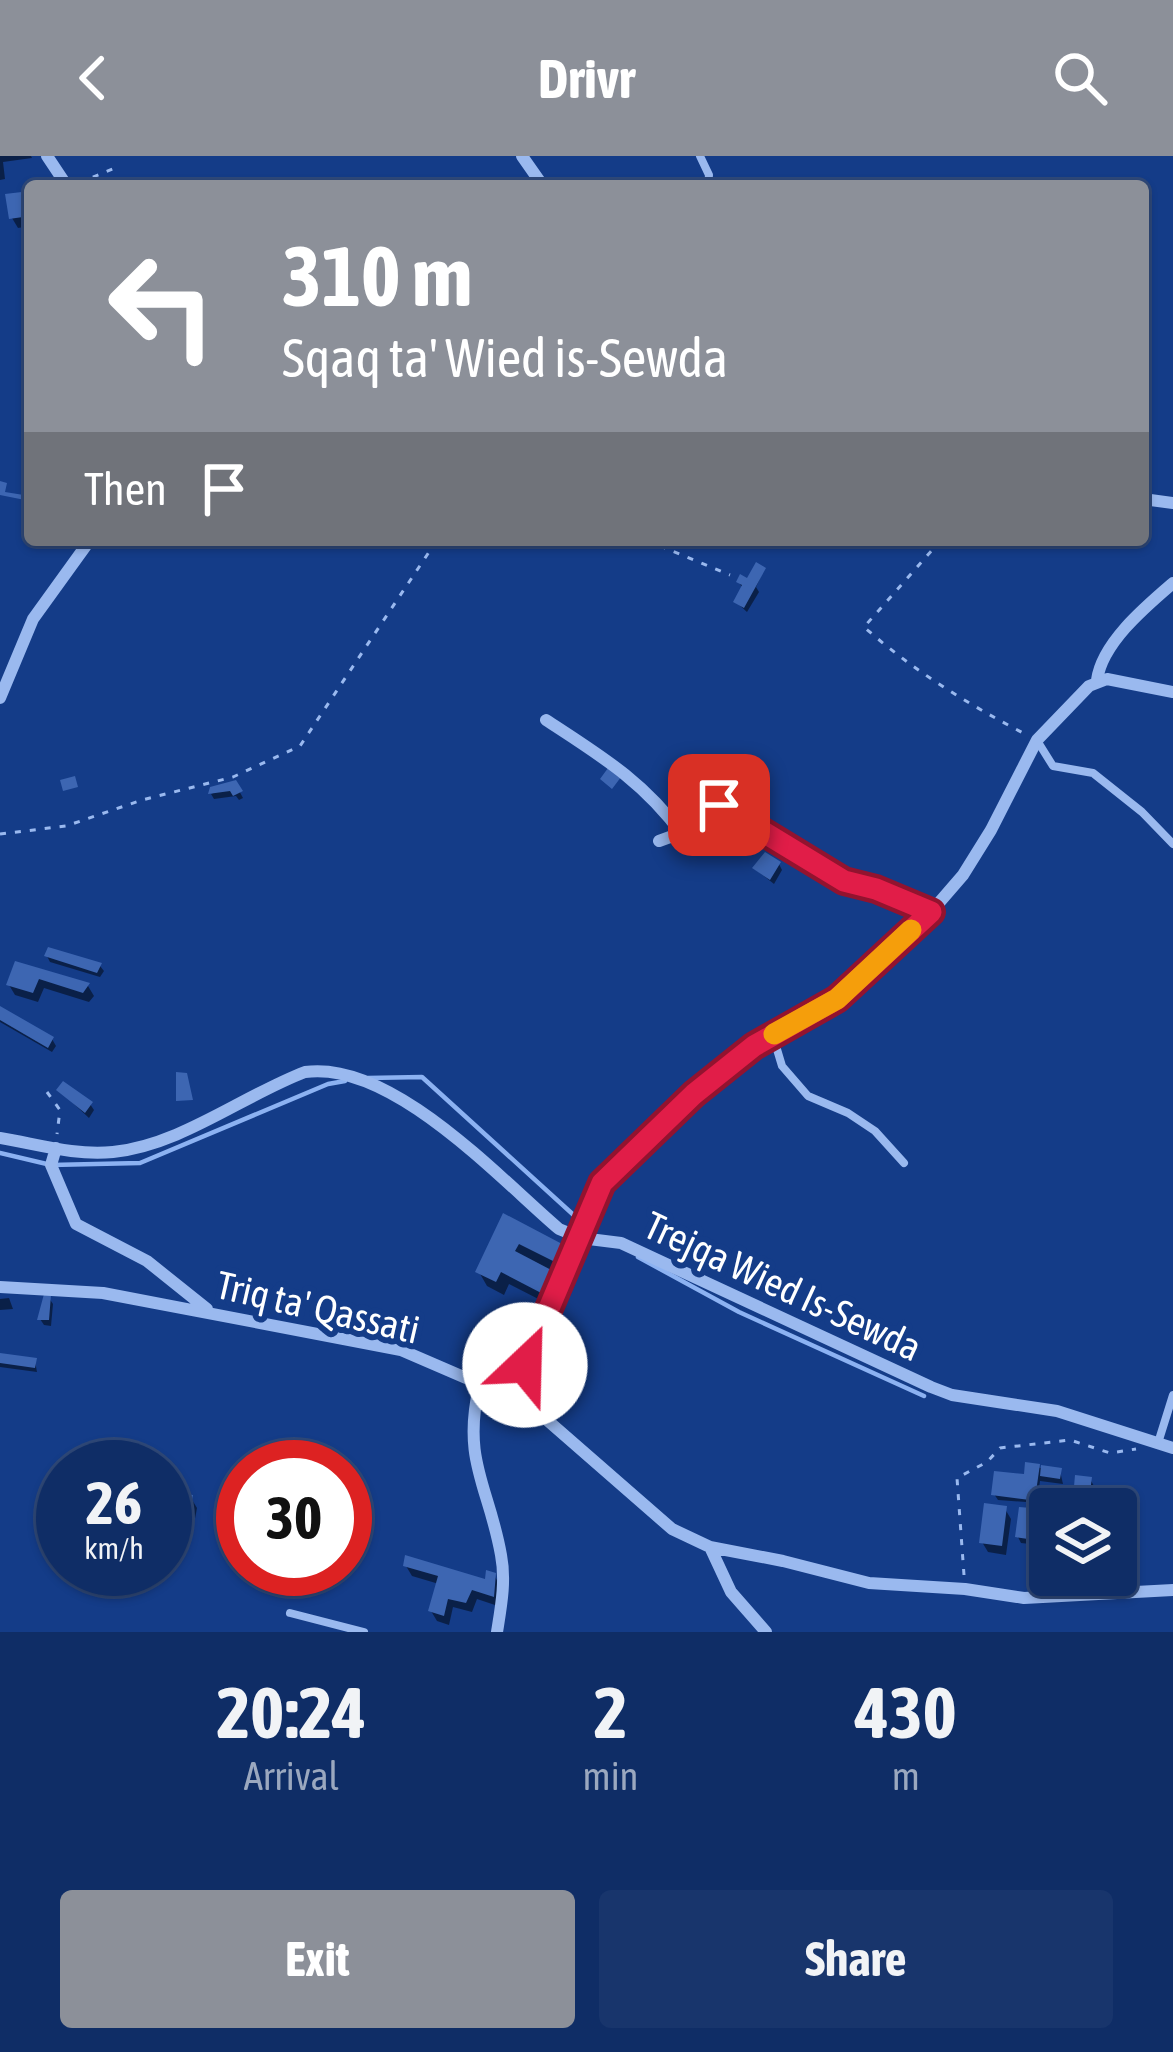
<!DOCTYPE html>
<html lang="en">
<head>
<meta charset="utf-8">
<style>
	body { margin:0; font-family:"Asap Condensed",sans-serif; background:#18356c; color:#f1f3f6; height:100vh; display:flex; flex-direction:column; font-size:45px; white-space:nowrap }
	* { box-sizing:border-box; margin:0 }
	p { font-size:39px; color:#9ba8bf }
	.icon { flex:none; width:66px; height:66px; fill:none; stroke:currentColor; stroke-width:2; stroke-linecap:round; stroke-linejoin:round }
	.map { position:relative; height:1476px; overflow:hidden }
	.drawer { display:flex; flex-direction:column; background:#0f2d66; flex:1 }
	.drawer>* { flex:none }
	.banner { position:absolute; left:24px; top:24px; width:1125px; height:366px; border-radius:12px; box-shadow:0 3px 9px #0004,0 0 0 3px #2f497a; background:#8c9099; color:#fff; overflow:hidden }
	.tools { position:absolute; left:1029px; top:1332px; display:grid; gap:24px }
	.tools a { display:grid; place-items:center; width:108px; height:108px; border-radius:12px; background:#0f2d66; box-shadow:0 3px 9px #0004,0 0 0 3px #2f497a; font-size:60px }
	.speed { position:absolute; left:36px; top:1284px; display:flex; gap:24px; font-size:60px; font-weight:700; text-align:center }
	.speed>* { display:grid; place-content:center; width:156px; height:156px; border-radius:50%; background:#0f2d66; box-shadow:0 3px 9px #0004,0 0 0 3px #2f497a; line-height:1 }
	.speed small { font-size:30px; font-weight:400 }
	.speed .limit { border:18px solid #d22; background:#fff; color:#111 }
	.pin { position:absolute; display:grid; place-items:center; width:102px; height:102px; color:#fff; margin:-51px; border-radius:24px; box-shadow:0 6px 18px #0006 }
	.me { position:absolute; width:132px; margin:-66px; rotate:24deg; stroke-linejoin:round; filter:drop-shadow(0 0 9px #0008) }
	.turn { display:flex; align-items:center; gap:42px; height:252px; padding:0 60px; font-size:54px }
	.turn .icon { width:156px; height:156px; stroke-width:2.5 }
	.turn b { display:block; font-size:84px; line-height:102px }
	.then { display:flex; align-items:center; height:114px; padding:0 60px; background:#0003; gap:24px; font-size:45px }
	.eta { display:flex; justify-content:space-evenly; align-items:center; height:204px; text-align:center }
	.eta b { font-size:72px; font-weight:700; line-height:84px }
	.button { display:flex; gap:24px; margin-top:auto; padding:24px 60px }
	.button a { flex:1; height:138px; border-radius:12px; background:#8c9099; color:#fff; font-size:48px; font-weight:700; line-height:138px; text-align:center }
	.button a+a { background:#18356c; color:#f1f3f6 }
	header { display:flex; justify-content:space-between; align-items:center; height:156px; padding:0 60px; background:#8c9099; color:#fff; font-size:54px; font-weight:700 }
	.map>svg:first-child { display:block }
	.shadow { fill:#0007 }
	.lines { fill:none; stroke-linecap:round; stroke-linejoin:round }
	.stream { stroke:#8cb2f2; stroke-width:4.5 }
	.building { fill:#3d66b2 }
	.path { stroke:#9ab9ef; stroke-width:3; stroke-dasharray:6 9; stroke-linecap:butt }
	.lane { stroke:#9ab9ef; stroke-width:8 }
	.street { stroke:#9ab9ef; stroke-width:12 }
	.route-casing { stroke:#92132f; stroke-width:30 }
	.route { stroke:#e11d48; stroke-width:21 }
	.slow { stroke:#f59e0b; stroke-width:21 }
	.labels { text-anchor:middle; stroke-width:12; stroke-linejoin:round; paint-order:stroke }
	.street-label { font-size:39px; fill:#fff; stroke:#143c88 }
</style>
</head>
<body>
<header><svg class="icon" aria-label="back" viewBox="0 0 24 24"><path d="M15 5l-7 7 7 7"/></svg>Drivr<svg class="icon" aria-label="search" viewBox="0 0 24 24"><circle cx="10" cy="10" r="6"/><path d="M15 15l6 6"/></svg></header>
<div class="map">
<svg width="1173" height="1476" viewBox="0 0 1173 1476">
	<rect width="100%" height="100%" fill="#143c88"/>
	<!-- shadow -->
	<path class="shadow" d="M 0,0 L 31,0 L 32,2 L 3,6 L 5,23 L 0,24 Z
		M 30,38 L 30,70 L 18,72 L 12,62 Z
		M 764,414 L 756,431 L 759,436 L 747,456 L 736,446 L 743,433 L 739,426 L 749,426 Z
		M 235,627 L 243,642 L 239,644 L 236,640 L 214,643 L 211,638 Z
		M 779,708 L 782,714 L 774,728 L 755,713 Z
		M 47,800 L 100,810 L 104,815 L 100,821 L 50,806 Z
		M 17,809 L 88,830 L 94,840 L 89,846 L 44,832 L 38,846 L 15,839 L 9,829 Z
		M 0,854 L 52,883 L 56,890 L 52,896 L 0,866 Z
		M 60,935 L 90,948 L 94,954 L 89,962 Z
		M 505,1061 L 562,1091 L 570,1105 L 563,1119 L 551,1112 L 563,1133 L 554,1151 L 509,1128 L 504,1139 L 487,1130 L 479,1116 Z
		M 9,1142 L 13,1153 L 0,1154 L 0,1143 Z
		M 49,1142 L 53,1148 L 51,1170 L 44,1169 L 40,1163 Z
		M 0,1200 L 35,1205 L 37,1216 L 0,1211 Z
		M 1028,1310 L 1060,1315 L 1063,1328 L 1040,1325 L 1038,1339 L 1054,1343 L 1053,1348 L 998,1344 L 994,1338 L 1026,1322 Z
		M 1090,1323 L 1094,1330 L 1092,1349 L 1079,1348 L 1076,1342 Z
		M 165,1338 L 191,1342 L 197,1352 L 194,1368 L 165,1357 Z
		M 1005,1353 L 1011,1363 L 1006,1399 L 988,1396 L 982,1386 Z
		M 1116,1354 L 1125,1361 L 1125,1370 L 1116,1369 Z
		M 1030,1355 L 1036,1366 L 1037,1355 L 1050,1357 L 1050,1389 L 1038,1388 L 1032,1377 L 1030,1388 L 1021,1387 L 1018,1381 Z
		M 406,1410 L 488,1427 L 494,1419 L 500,1430 L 498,1450 L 477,1443 L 472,1456 L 453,1451 L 449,1469 L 437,1465 L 431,1455 L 439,1428 L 412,1420 Z
		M 1061,1419 L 1072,1419 L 1071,1435 L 1064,1435 Z"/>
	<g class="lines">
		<!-- stream -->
		<path class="stream" d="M 368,922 L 422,921 L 578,1063
			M 0,997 L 51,1009 L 140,1007 L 328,928 L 345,925
			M 638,1101 L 739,1156 L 924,1240"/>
	</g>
	<!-- building -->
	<path class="building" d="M 30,35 L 30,60 L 9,63 L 5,38 Z
		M 0,325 L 7,327 L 5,336 L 30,340 L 30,345 L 0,339 Z
		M 756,406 L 766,412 L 744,452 L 733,446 L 742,429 L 736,426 L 740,418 L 747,422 Z
		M 608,612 L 621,621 L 612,633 L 600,623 Z
		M 75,620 L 78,631 L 63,635 L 60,624 Z
		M 724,622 L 730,627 L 718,643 L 713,639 Z
		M 236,624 L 243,635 L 233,640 L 230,635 L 208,638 L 210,631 Z
		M 765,696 L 781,706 L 770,724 L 752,712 Z
		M 48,791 L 102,807 L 97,817 L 44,800 Z
		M 15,805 L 90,827 L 83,837 L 39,823 L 33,837 L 6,829 Z
		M 0,850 L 54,881 L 48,892 L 0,864 Z
		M 176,916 L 187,917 L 193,944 L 176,945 Z
		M 63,925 L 93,946 L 85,957 L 56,934 Z
		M 503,1057 L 564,1089 L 555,1106 L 519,1088 L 515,1095 L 557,1117 L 545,1139 L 501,1116 L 496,1126 L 475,1116 Z
		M 44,1138 L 51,1139 L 49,1164 L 37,1164 Z
		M 0,1197 L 37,1202 L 35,1212 L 0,1207 Z
		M 110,1299 L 127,1301 L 126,1311 L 108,1311 Z
		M 1025,1306 L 1040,1308 L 1036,1336 L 1054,1338 L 1054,1347 L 991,1339 L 994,1315 L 1024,1318 Z
		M 1041,1309 L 1062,1312 L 1060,1323 L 1040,1320 Z
		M 1075,1319 L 1092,1321 L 1089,1344 L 1073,1342 Z
		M 165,1335 L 193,1339 L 189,1359 L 174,1356 L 175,1350 L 165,1349 Z
		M 1115,1338 L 1134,1338 L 1134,1348 L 1115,1348 Z
		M 984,1347 L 1007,1350 L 1002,1390 L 979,1387 Z
		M 1019,1351 L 1032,1352 L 1028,1383 L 1015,1381 Z
		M 1035,1352 L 1050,1354 L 1049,1384 L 1031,1382 Z
		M 405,1399 L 485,1423 L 486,1414 L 496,1417 L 494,1441 L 472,1434 L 466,1447 L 448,1443 L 444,1460 L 428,1455 L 438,1420 L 403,1410 Z"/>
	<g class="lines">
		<!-- path -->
		<path class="path" d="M 79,27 L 115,12
			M 646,384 L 730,419
			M 941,384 L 864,471 C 914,515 966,547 1025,578
			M 0,678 L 66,670 L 142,644 L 233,621 L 300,590 L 437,384
			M 47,936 L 60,954 L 57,978
			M 964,1419 L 957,1322 L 987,1306 L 1000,1292 L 1070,1284 L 1110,1297 L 1136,1293"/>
		<!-- lane -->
		<path class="lane" d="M 700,0 L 709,19 L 708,30
			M 1038,586 L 1053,610 L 1093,617 L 1142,656 L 1173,688
			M 773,880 L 782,910 L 808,940 L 848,957 L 875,975 L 904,1007
			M 1158,1287 L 1173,1239
			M 290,1457 L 364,1476"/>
		<!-- street -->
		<path class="street" d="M 47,0 L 67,30
			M 522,0 L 543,30
			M 1143,343 L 1173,347
			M 1097,524 C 1102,487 1145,451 1173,427
			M 0,542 L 33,463 L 90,384
			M 546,564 C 601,600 643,625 682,678 L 719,649 L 843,725 L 876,733 L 931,756
			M 659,685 L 681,677
			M 0,982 C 37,988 75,1000 113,996 C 181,989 242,940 305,916 C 391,904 497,1020 559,1073 L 581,1082 L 621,1087 L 931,1231 L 952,1239 L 1057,1255 L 1173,1292
			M 56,992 L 51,1009 L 76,1068 L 147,1105 L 207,1153
			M 0,1131 L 103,1137 L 401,1194 L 531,1250 L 672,1373 L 710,1391 L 783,1405 L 869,1427 L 965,1433 L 1024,1442 L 1173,1434
			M 479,1231 C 462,1305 489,1331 501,1399 C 506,1425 501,1451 497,1476
			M 510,1242 L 581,1082 L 583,1063 L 602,1027 L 694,938 L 755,890 L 837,843 L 931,756 L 963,719 L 991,674 L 1037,584 L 1089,530 L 1107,523 L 1173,536
			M 710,1391 L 731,1436 L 766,1476"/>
	</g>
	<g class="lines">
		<!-- route casing -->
		<g class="route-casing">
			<path id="route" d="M 525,1209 L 602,1027 L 694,938 L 754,890 L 837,843 L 931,756 L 876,733 L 844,725 L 719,649"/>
		</g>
		<!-- route -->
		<use href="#route" class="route"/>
		<!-- slow -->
		<path class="slow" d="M 774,878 L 837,843 L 911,774"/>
	</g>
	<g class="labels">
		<!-- street labels -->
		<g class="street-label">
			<text transform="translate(783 1130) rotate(25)" y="14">Trejqa Wied Is-Sewda</text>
			<text transform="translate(318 1151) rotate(13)" y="14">Triq ta' Qassati</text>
		</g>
	</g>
</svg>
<div class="tools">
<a><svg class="icon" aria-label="layers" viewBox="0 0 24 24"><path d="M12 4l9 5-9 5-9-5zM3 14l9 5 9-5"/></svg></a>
</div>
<div class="speed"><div>26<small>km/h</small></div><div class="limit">30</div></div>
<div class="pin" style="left:719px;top:649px;background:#d93025"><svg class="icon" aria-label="arrive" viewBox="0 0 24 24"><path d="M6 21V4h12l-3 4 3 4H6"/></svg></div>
<svg class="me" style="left:525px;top:1209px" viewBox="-20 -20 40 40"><circle r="19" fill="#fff"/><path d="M0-13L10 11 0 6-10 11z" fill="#e11d48"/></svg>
<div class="banner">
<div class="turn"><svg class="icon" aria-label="left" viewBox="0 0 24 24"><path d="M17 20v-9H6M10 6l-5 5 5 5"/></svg><div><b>310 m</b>Sqaq ta' Wied is-Sewda</div></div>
<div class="then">Then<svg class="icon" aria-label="arrive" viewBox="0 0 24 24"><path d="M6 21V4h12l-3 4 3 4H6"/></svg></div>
</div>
</div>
<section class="drawer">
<div class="eta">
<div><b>20:24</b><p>Arrival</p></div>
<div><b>2</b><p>min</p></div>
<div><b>430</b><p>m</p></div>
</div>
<div class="button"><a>Exit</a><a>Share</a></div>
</section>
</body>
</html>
